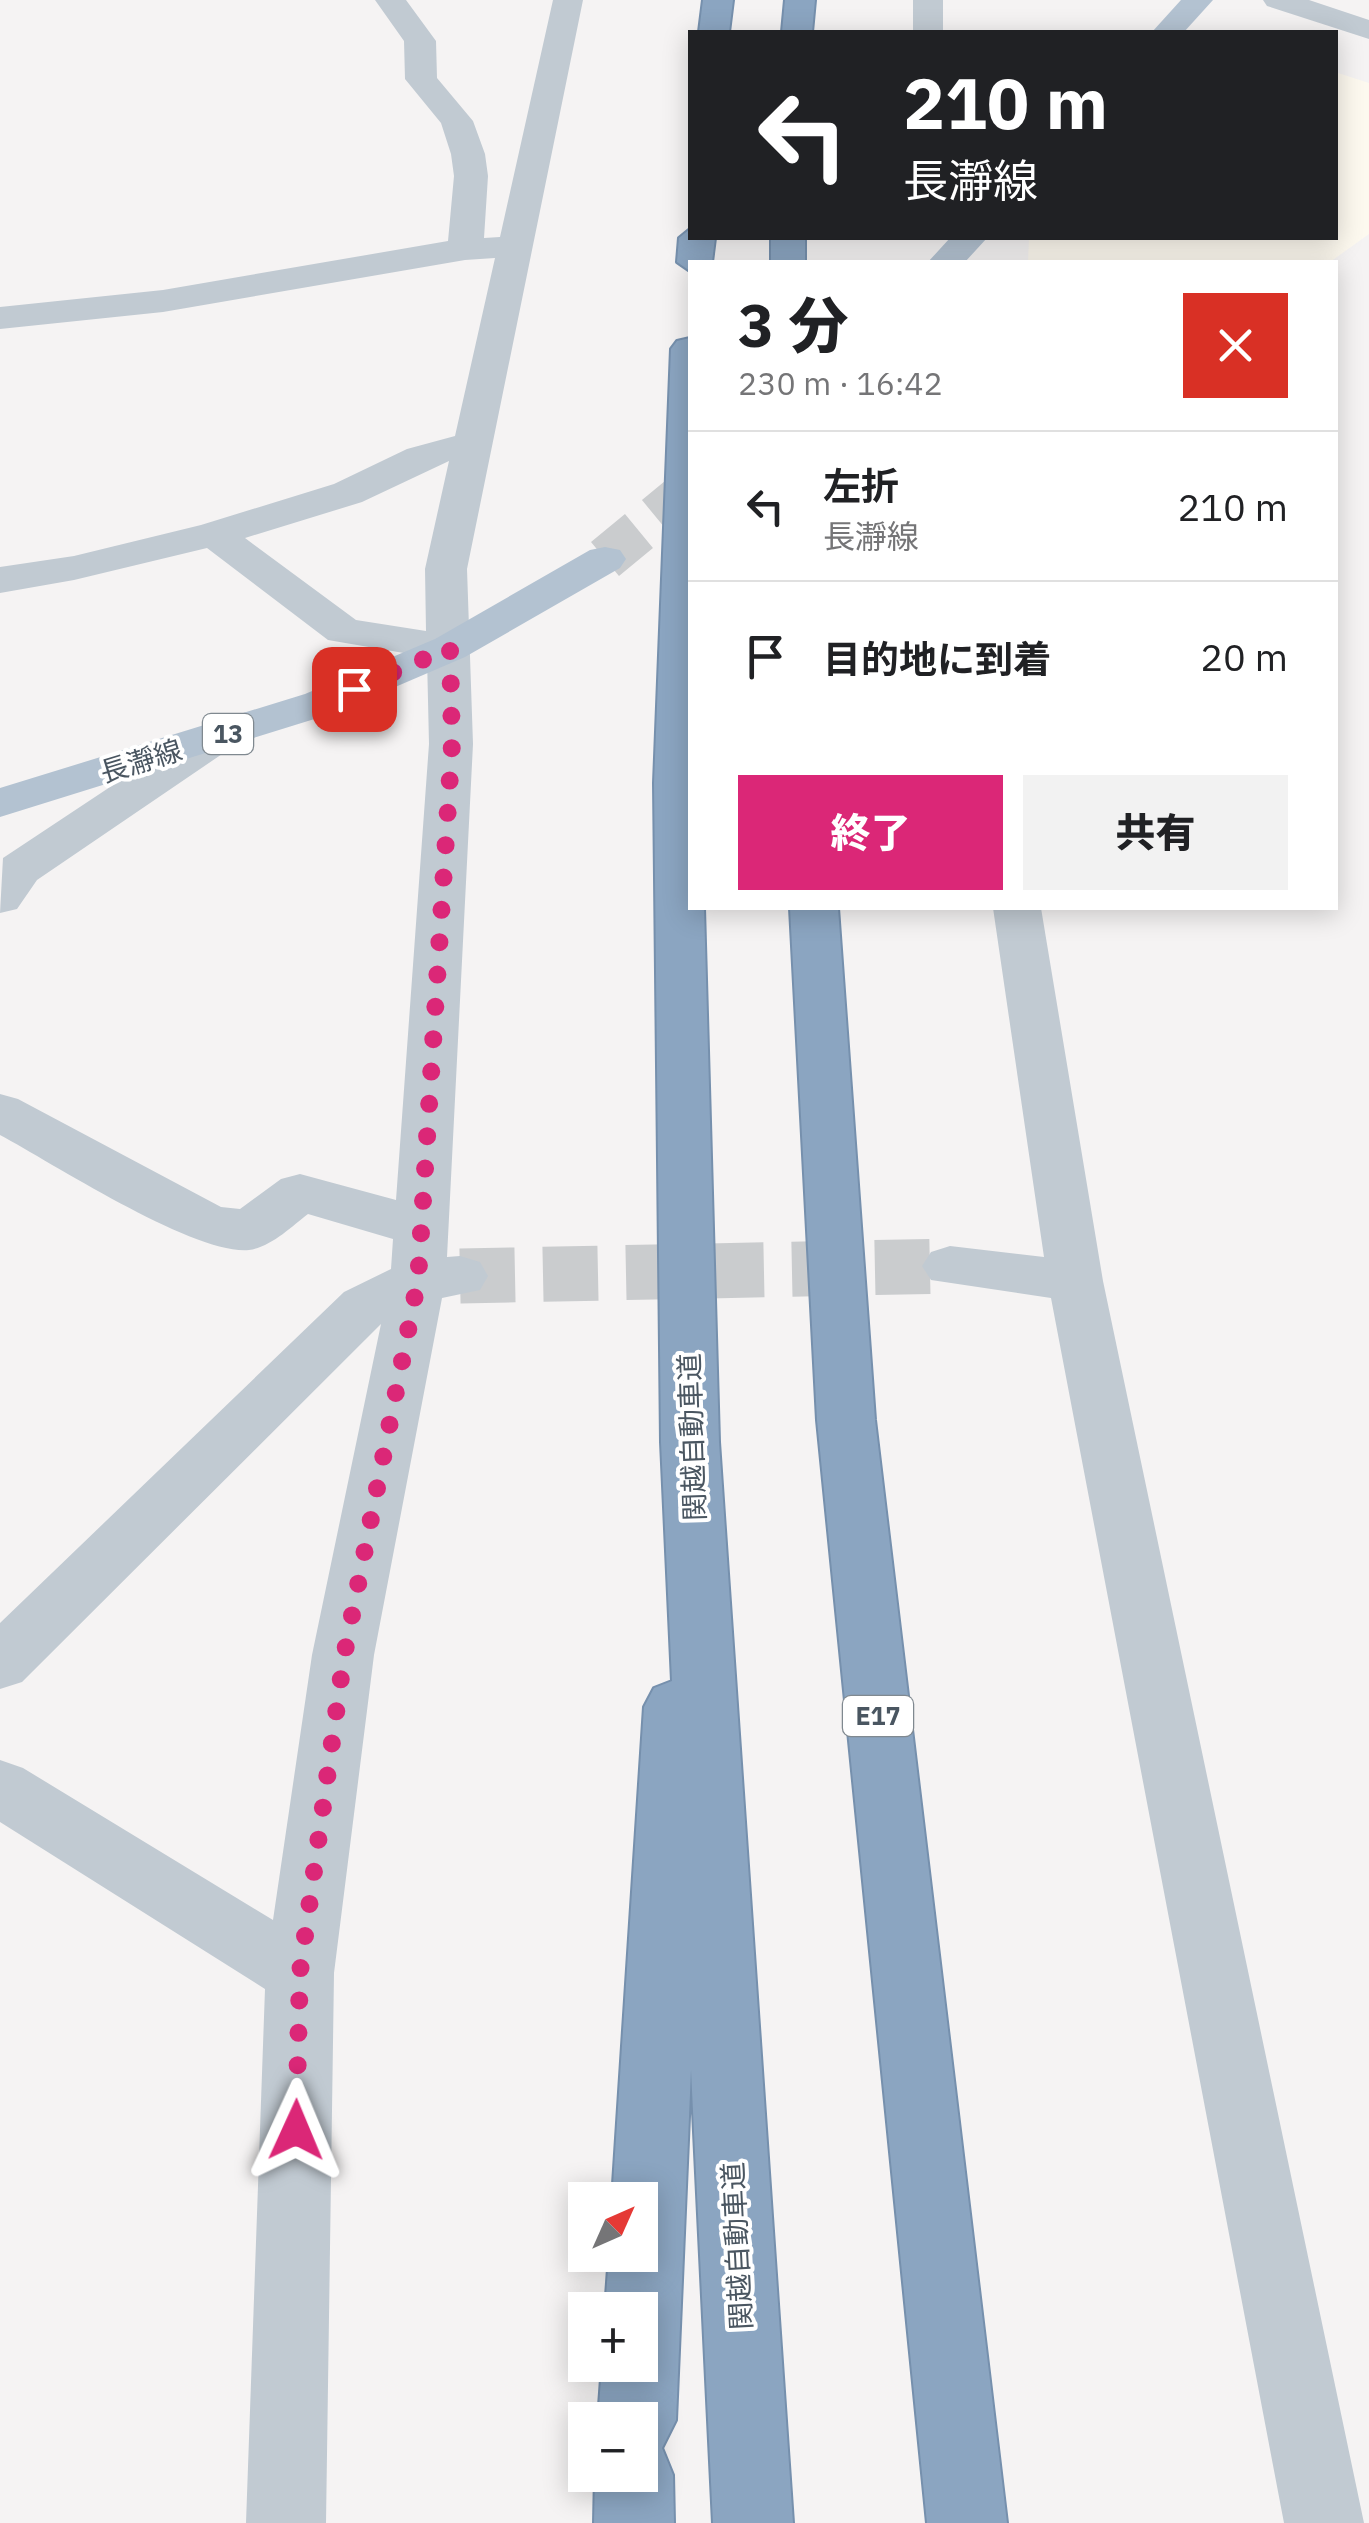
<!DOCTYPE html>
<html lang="ja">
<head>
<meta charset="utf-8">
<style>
	body { margin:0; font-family:"IBM Plex Sans","Noto Sans JP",sans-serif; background:#f2f2f2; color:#202124; height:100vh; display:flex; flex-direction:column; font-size:38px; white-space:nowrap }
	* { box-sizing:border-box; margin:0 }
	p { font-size:32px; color:#757577 }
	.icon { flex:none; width:55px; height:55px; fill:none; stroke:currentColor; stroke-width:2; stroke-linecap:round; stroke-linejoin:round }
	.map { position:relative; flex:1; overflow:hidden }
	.details { position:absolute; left:688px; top:260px; width:650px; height:650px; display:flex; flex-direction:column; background:#fff; border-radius:0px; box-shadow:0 5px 25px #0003 }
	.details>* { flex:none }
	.hud { position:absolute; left:688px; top:30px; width:650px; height:210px; border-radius:0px; box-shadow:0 5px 25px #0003; background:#202124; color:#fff; overflow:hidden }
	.needle { width:65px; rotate:45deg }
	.fabs { position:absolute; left:568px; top:2182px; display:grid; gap:20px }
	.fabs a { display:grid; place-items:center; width:90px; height:90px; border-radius:0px; background:#fff; box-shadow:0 5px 25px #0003; font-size:50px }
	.pin { position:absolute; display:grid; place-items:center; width:85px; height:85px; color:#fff; margin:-42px; border-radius:20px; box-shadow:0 5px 15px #0006 }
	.me { position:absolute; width:110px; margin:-55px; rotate:1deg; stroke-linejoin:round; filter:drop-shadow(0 0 8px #0008) }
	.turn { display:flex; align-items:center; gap:35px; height:210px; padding:0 50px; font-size:45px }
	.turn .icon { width:130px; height:130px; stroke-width:2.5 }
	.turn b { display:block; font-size:70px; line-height:85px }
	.round { display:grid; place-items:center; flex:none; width:105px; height:105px; border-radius:0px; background:#f2f2f2 }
	.headline { display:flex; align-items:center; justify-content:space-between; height:170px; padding:0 50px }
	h1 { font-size:60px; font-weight:800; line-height:75px }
	.button { display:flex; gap:20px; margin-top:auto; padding:20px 50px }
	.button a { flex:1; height:115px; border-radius:0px; background:#db2777; color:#fff; font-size:40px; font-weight:800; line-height:115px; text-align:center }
	.button a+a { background:#f2f2f2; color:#202124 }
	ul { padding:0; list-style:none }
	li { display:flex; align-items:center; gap:30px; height:150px; padding:0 50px; border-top:2px solid #e0e0e0 }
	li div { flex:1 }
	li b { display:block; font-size:38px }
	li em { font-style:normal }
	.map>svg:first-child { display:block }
	.commercial { fill:#fdf9ef }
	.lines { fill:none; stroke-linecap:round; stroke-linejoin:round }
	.street-tunnel { stroke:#caccce; stroke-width:55; stroke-dasharray:55 28; stroke-linecap:butt }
	.primary-tunnel { stroke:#caccce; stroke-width:44; stroke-dasharray:44 22; stroke-linecap:butt }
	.highway-casing { stroke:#7690ad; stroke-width:4 }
	.street { fill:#c1cad2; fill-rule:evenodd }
	.primary { fill:#b3c2d1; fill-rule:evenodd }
	.highway { fill:#8ba5c1; fill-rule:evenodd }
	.route { stroke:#db2777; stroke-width:18; stroke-dasharray:0 32.4 }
	.labels { text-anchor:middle; stroke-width:8; stroke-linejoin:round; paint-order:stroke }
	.shield { fill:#fff; stroke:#808990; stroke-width:2.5 }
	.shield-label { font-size:25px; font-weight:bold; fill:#4a5661 }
	.street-label { font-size:28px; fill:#4a5661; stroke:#fff }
</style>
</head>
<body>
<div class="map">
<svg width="1369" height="2523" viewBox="0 0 1369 2523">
	<rect width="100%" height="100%" fill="#f5f3f3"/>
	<!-- commercial -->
	<path class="commercial" d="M 1335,72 L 1369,83 L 1369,234 L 1330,262 L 1028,262 L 1029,238 L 1335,238 Z"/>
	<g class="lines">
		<!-- street-tunnel -->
		<path class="street-tunnel" d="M 460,1276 L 950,1266"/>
		<!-- primary-tunnel -->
		<path class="primary-tunnel" d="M 605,559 L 690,489"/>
		<!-- highway casing -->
		<g class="highway-casing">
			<path id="highway" d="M 703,0 L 733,0 L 729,32 L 699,32 Z
				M 785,0 L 815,0 L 812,32 L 782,32 Z
				M 690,229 L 690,238 L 715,238 L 712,262 L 690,262 L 690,271 L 677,262 L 679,238 Z
				M 771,238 L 805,238 L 805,262 L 771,262 Z
				M 690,338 L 690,908 L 704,908 L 719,1442 L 793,2523 L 713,2523 L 691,2070 L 676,2420 L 662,2448 L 673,2475 L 674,2523 L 594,2523 L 595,2475 L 640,2475 L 640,2420 L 598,2420 L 602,2365 L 640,2365 L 640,2310 L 605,2310 L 609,2255 L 640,2255 L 640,2200 L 612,2200 L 644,1707 L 654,1688 L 672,1681 L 661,1442 L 654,783 L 671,349 L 677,341 Z
				M 790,908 L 838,908 L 875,1420 L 1007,2523 L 927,2523 L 817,1420 Z"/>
		</g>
		<!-- street -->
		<path class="street" d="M 375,0 L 406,0 L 436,41 L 437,78 L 473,121 L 485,154 L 488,176 L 484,238 L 500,237 L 553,0 L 583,0 L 467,569 L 473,744 L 447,1257 L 460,1256 L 480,1262 L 488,1276 L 480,1290 L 442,1298 L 374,1655 L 334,1973 L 326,2523 L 246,2523 L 265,1989 L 0,1822 L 0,1760 L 23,1768 L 273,1920 L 312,1655 L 381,1324 L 22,1682 L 0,1689 L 0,1623 L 344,1292 L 391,1269 L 393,1239 L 308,1214 C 291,1227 271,1247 249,1250 C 194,1255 54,1164 0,1135 L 0,1094 L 18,1099 L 221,1207 L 240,1209 L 281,1179 L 300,1174 L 396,1200 L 429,744 L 427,657 L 328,640 L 207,548 L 74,580 L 0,593 L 0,567 L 74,556 L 201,525 L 334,484 L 407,449 L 455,436 L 495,258 L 465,260 L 163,312 L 0,329 L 0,307 L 163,290 L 448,241 L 454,176 L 451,154 L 441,123 L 405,79 L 404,41 ZM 449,461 L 425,569 L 426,631 L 356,620 L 245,538 L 362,502 Z
			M 913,0 L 943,0 L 943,32 L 913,32 Z
			M 1263,0 L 1309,0 L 1369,20 L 1369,39 L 1267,6 Z
			M 212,727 L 228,730 L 234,740 L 228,750 L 37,880 L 17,909 L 0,913 L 3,858 L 196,730 Z
			M 993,908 L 1041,908 L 1103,1281 L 1364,2523 L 1284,2523 L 1051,1298 L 931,1280 L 922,1266 L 931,1252 L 950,1246 L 1044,1257 Z"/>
		<!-- primary -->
		<path class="primary" d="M 1181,0 L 1213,0 L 1184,32 L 1152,32 Z
			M 950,238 L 987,238 L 965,262 L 928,262 Z
			M 605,547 L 620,550 L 626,559 L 620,568 L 465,657 L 337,712 L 0,817 L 0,788 L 305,694 L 435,639 L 590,550 Z"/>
		<!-- highway -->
		<use href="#highway" class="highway"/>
	</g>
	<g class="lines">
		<!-- route -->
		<path class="route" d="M 296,2130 L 300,1972 L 344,1656 L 418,1280 L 452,744 L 450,648 L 354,689"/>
	</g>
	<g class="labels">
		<!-- shield labels -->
		<g class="shield">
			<rect x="203" y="714" width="50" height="40" rx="8"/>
			<rect x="843" y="1696" width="70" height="40" rx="8"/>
		</g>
		<g class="shield-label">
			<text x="228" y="743">13</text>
			<text x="878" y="1725">E17</text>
		</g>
		<!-- street labels -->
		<g class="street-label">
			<text transform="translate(141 761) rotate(-17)" y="10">長瀞線</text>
			<text transform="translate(692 1437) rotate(-92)" y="10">関越自動車道</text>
			<text transform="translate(737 2246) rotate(-93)" y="10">関越自動車道</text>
		</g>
	</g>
</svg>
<div class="fabs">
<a><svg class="needle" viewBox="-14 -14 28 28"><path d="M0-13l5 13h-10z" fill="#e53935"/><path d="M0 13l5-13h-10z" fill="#757577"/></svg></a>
<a>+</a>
<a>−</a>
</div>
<div class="pin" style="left:354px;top:689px;background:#d93025"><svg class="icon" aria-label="arrive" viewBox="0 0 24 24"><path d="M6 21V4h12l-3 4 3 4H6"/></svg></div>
<svg class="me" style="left:296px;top:2130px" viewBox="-20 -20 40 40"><path d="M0-17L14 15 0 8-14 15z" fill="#db2777" stroke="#fff" stroke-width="4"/></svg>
<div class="hud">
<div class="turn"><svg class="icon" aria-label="left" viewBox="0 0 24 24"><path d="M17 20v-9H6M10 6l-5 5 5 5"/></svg><div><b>210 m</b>長瀞線</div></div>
</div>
<section class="details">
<div class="headline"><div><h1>3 分</h1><p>230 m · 16:42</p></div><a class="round" style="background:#d93025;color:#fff"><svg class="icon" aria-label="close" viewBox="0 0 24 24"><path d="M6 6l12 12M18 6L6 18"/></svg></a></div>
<ul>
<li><svg class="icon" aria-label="left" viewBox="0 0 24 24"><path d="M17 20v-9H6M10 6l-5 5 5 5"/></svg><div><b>左折</b><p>長瀞線</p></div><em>210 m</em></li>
<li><svg class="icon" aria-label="arrive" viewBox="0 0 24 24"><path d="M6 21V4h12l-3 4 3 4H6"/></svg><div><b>目的地に到着</b></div><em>20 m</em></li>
</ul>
<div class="button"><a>終了</a><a>共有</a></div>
</section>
</div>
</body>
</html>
